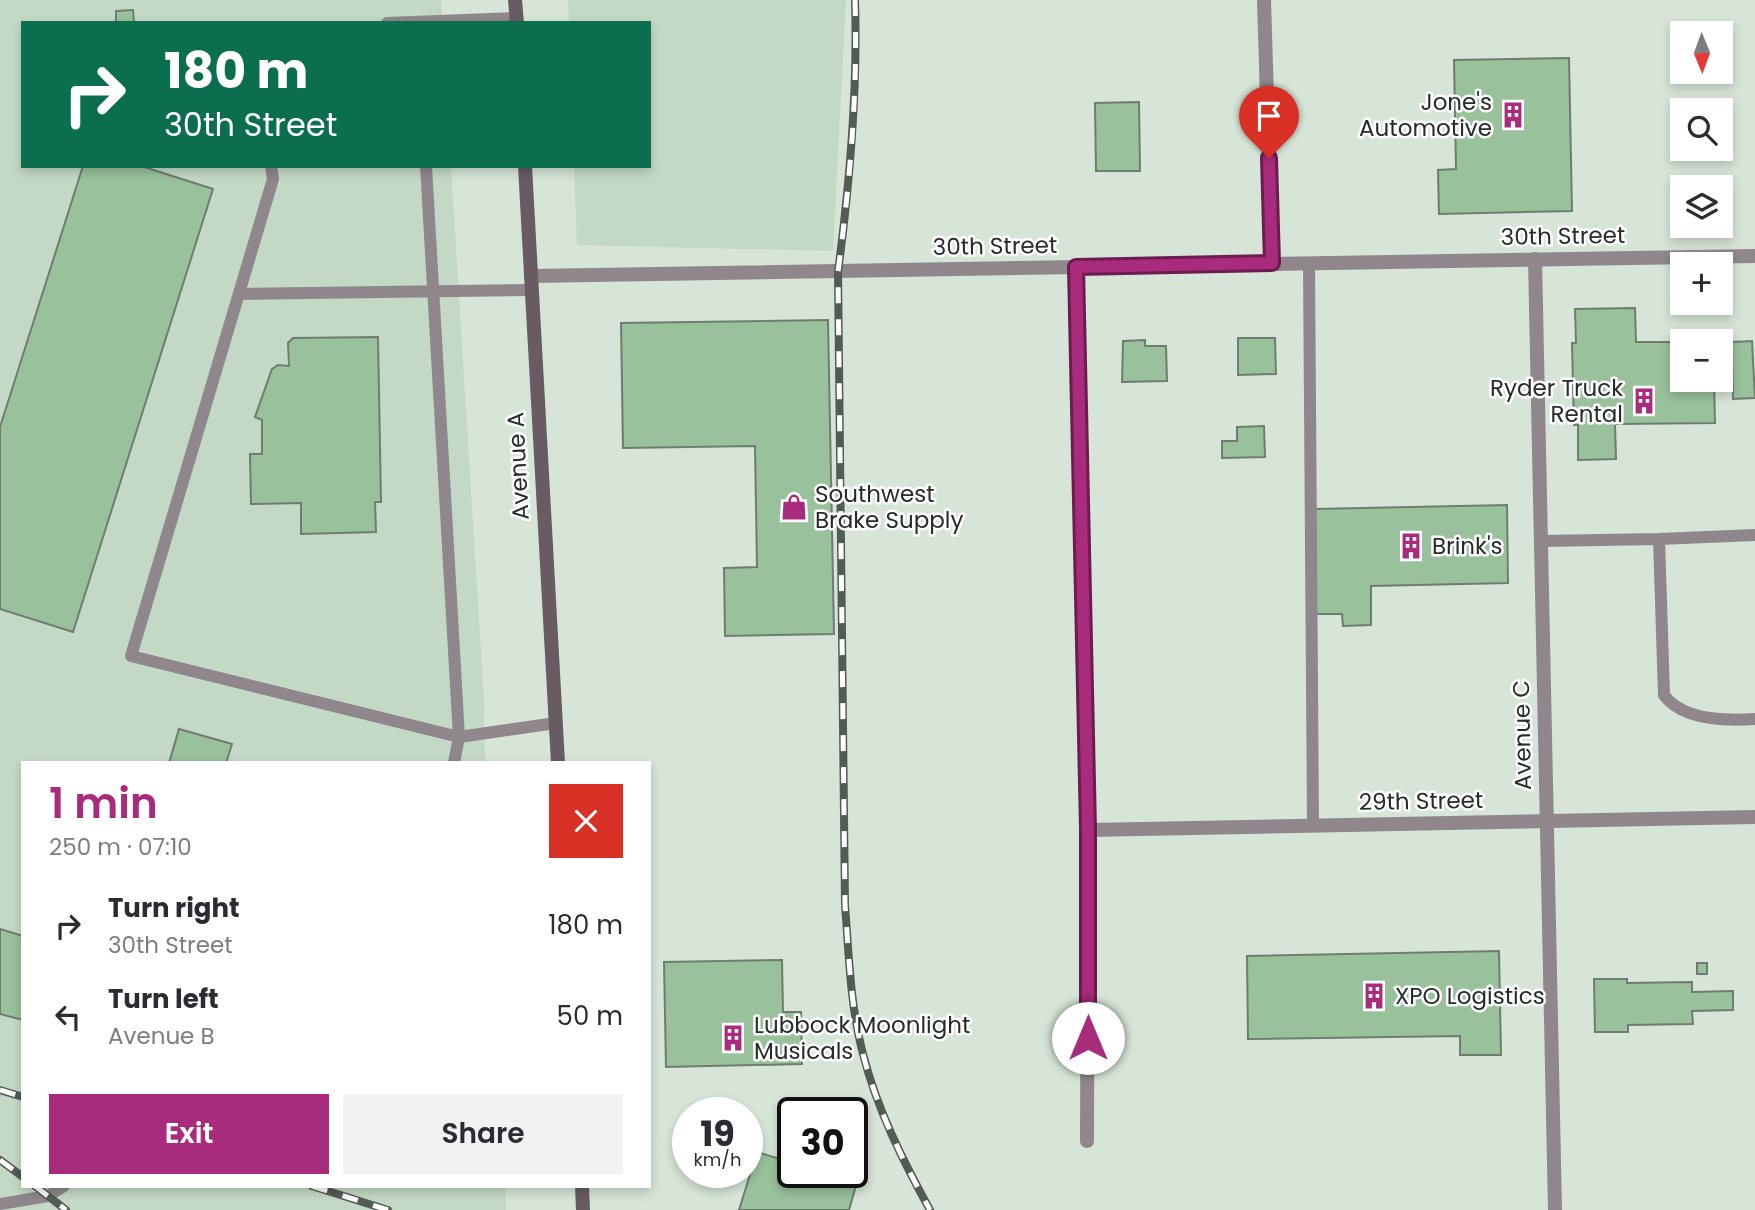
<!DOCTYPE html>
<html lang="en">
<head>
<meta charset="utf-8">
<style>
	body { margin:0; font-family:Poppins,sans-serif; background:#f2f2f3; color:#2b2b33; height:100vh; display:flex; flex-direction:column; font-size:26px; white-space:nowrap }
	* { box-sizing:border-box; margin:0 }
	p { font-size:23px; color:#7c7c81 }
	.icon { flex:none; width:38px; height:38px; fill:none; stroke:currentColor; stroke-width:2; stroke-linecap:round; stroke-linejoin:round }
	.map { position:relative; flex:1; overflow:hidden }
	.drawer { position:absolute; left:21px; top:761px; width:630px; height:427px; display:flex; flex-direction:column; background:#fff; border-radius:0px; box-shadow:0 4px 10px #0003 }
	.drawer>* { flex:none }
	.hud { position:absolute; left:21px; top:21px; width:630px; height:147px; border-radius:0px; box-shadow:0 4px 10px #0003; background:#0b6e4f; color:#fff; overflow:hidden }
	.needle { width:46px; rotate:179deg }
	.tools { position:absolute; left:1670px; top:21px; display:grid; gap:14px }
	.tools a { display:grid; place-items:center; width:63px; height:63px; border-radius:0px; background:#fff; box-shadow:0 4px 10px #0003; font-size:35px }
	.speed { position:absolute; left:672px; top:1097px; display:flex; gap:14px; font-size:35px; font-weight:700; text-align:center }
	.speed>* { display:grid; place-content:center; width:91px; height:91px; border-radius:50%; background:#fff; box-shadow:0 4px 10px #0003; line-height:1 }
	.speed small { font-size:18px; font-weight:400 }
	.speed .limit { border:4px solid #111; border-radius:10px; background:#fff; color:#111 }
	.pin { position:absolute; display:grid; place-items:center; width:60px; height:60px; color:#fff; margin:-72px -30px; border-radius:50% 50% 50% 0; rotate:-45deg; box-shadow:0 0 7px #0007 }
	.pin .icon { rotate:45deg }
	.me { position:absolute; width:77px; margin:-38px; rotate:0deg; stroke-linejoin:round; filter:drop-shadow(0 0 5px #0008) }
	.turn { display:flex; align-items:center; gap:24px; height:147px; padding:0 28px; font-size:32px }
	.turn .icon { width:91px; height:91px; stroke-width:2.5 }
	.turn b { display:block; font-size:49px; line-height:60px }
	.round { display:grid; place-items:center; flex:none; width:74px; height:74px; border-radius:0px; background:#f2f2f3 }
	.overview { display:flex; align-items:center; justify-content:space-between; height:119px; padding:0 28px }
	h1 { font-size:42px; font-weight:600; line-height:52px; color:#a82b7c }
	.button { display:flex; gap:14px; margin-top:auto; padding:14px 28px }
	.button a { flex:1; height:80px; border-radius:0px; background:#a82b7c; color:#fff; font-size:28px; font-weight:600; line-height:80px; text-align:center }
	.button a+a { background:#f2f2f3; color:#2b2b33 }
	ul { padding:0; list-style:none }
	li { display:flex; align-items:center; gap:21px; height:91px; padding:0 28px }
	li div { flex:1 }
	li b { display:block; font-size:26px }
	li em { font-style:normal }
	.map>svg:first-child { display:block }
	.built { fill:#c4d9c5 }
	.building { fill:#99c19c; stroke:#6f7d70; stroke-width:2 }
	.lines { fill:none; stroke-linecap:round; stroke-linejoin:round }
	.service { stroke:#8f878b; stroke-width:12 }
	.minor { stroke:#8f878b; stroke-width:14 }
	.secondary { stroke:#685c62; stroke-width:14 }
	.rail-casing { stroke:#535c54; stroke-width:8 }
	.rail { stroke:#fff; stroke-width:5; stroke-dasharray:16; stroke-linecap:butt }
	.route-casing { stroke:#6d1c51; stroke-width:18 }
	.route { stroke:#a82b7c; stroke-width:12 }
	.labels { text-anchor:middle; stroke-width:5; stroke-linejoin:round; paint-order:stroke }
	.poi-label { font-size:23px; fill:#262c27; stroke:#fff; text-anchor:start }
	.street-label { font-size:23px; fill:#262c27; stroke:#fff }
</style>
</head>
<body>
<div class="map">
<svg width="1755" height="1210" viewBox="0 0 1755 1210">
	<rect width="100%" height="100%" fill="#d6e5d7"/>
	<!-- built -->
	<path class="built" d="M 0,0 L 441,0 L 443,23 L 23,23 L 23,166 L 451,166 L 484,700 L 485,763 L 23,763 L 23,1186 L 505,1186 L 506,1210 L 0,1210 Z
		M 568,0 L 846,0 L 833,251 L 577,245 L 574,166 L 649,166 L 649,23 L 569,23 Z"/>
	<!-- building -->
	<path class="building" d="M 133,10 L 134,23 L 116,23 L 116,11 Z
		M 1569,58 L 1572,211 L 1439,214 L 1438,170 L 1456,169 L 1454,60 Z
		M 1139,102 L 1140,171 L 1096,171 L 1095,103 Z
		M 83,166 L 141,166 L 213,189 L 73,632 L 0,609 L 0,427 Z
		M 1635,308 L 1636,342 L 1682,342 L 1682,380 L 1714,380 L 1715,423 L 1615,424 L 1616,459 L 1578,460 L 1578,425 L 1574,425 L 1572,343 L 1576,343 L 1575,309 Z
		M 828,320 L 834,634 L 725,636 L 724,568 L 757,567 L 755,446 L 623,448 L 621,323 Z
		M 378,337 L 381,502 L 375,502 L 376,532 L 301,534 L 301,503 L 251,504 L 250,454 L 262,454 L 262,420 L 255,417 L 272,369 L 278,365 L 289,366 L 288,343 L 293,338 Z
		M 1238,338 L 1275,338 L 1276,374 L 1238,375 Z
		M 1145,340 L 1145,346 L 1166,346 L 1167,381 L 1122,382 L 1123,341 Z
		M 1752,341 L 1755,398 L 1733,399 L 1732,342 Z
		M 1264,426 L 1265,457 L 1222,458 L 1222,441 L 1237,441 L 1237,427 Z
		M 1507,505 L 1508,583 L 1371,586 L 1371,625 L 1343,626 L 1342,614 L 1316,614 L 1314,509 Z
		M 179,729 L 232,744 L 226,763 L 169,763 Z
		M 0,929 L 23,936 L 23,1020 L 0,1014 Z
		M 1499,951 L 1501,1055 L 1460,1055 L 1460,1036 L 1248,1039 L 1247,956 Z
		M 782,960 L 783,1012 L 801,1012 L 802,1064 L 666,1067 L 664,962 Z
		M 1697,963 L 1707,963 L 1707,974 L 1697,974 Z
		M 1594,979 L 1627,979 L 1627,983 L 1692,982 L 1692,992 L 1733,991 L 1733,1010 L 1692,1011 L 1693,1024 L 1628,1025 L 1628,1032 L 1595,1032 Z
		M 757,1152 L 793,1163 L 793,1172 L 826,1172 L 857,1182 L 849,1210 L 739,1210 Z"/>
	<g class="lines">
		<!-- service -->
		<path class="service" d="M 387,23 L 516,18
			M 271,166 L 273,179 L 131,656 L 459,737 L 426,166
			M 1309,263 L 1313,826
			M 239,294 L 531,290
			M 1659,539 L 1755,535
			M 1541,541 L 1659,539 L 1664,695 C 1682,720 1726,721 1755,719
			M 454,763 L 459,737 L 556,723
			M 0,1204 L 48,1196 L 64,1186"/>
		<!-- minor -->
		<path class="minor" d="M 1264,0 L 1272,263
			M 1535,259 L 1555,1210
			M 1076,267 L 1088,830 L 1087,1141
			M 531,276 L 1755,256
			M 1088,830 L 1755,817"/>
		<!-- secondary -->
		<path class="secondary" d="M 515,0 L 517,23
			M 525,166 L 558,763
			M 582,1186 L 583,1210"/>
		<!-- rail casing -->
		<g class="rail-casing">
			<path id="rail" d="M 855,0 C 858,92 850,181 838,272 L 845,905 C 849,955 850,1005 863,1054 C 877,1109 903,1161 930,1210
				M 0,1090 L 23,1097
				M 0,1160 L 23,1177
				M 35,1186 L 66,1210
				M 312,1186 L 388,1210"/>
		</g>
		<!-- rail -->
		<use href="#rail" class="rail"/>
	</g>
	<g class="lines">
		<!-- route casing -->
		<g class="route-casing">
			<path id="route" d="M 1088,1038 L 1088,830 L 1076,267 L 1272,263 L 1269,158"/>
		</g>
		<!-- route -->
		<use href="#route" class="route"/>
	</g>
	<!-- icons -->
	<defs>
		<g id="building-bare" transform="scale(2.1)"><path d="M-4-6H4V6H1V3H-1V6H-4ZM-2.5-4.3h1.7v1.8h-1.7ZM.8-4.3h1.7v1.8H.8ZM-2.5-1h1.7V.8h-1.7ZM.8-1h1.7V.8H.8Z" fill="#a82b7c" stroke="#fff" stroke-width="2.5" paint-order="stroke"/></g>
		<g id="shop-bare" transform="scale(2.1)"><path d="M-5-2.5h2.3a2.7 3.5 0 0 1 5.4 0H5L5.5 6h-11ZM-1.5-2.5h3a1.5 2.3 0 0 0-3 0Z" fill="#a82b7c" stroke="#fff" stroke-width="2.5" paint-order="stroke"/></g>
	</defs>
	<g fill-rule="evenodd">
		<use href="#building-bare" x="1513" y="115"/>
		<use href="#building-bare" x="1644" y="401"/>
		<use href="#shop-bare" x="794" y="507"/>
		<use href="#building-bare" x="1411" y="546"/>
		<use href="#building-bare" x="1374" y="996"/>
		<use href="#building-bare" x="733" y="1038"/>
	</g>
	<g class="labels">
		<!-- poi labels -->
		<g class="poi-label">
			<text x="1492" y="110" text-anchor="end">Jone's<tspan x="1492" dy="26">Automotive</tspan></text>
			<text x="1623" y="396" text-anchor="end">Ryder Truck<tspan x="1623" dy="26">Rental</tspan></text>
			<text x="815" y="502">Southwest<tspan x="815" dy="26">Brake Supply</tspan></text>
			<text x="1432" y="554">Brink's</text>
			<text x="1395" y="1004">XPO Logistics</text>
			<text x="754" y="1033">Lubbock Moonlight<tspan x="754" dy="26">Musicals</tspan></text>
		</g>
		<!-- street labels -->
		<g class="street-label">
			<text transform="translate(1563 236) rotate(-1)" y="8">30th Street</text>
			<text transform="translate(995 246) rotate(-1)" y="8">30th Street</text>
			<text transform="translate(518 466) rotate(-93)" y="8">Avenue A</text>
			<text transform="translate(1522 735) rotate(-91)" y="8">Avenue C</text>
			<text transform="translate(1421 801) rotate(-1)" y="8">29th Street</text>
		</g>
	</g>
</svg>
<div class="tools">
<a><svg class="needle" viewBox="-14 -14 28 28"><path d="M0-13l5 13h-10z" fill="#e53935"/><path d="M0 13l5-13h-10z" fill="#7c7c81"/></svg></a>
<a><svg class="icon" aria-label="search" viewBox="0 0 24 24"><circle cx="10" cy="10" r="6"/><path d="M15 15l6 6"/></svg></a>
<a><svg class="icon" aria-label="layers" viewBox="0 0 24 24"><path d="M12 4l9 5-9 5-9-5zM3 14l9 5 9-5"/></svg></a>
<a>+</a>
<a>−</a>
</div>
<div class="speed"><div>19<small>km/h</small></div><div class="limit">30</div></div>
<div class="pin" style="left:1269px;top:158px;background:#d93025"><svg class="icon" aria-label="arrive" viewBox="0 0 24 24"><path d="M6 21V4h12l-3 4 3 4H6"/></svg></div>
<svg class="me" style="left:1088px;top:1038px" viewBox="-20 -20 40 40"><circle r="19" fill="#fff"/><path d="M0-13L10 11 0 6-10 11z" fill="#a82b7c"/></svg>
<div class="hud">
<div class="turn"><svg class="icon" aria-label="right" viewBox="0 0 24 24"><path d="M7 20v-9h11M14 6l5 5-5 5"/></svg><div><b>180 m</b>30th Street</div></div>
</div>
<section class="drawer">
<div class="overview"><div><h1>1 min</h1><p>250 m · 07:10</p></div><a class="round" style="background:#d93025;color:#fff"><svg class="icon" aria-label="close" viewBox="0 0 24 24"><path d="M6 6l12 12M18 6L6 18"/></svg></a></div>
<ul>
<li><svg class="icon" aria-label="right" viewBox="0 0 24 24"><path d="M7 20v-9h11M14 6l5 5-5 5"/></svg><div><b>Turn right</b><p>30th Street</p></div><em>180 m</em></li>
<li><svg class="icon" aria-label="left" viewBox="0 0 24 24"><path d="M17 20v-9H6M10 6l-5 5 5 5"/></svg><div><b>Turn left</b><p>Avenue B</p></div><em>50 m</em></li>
</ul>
<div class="button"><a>Exit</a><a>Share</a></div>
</section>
</div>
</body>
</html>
